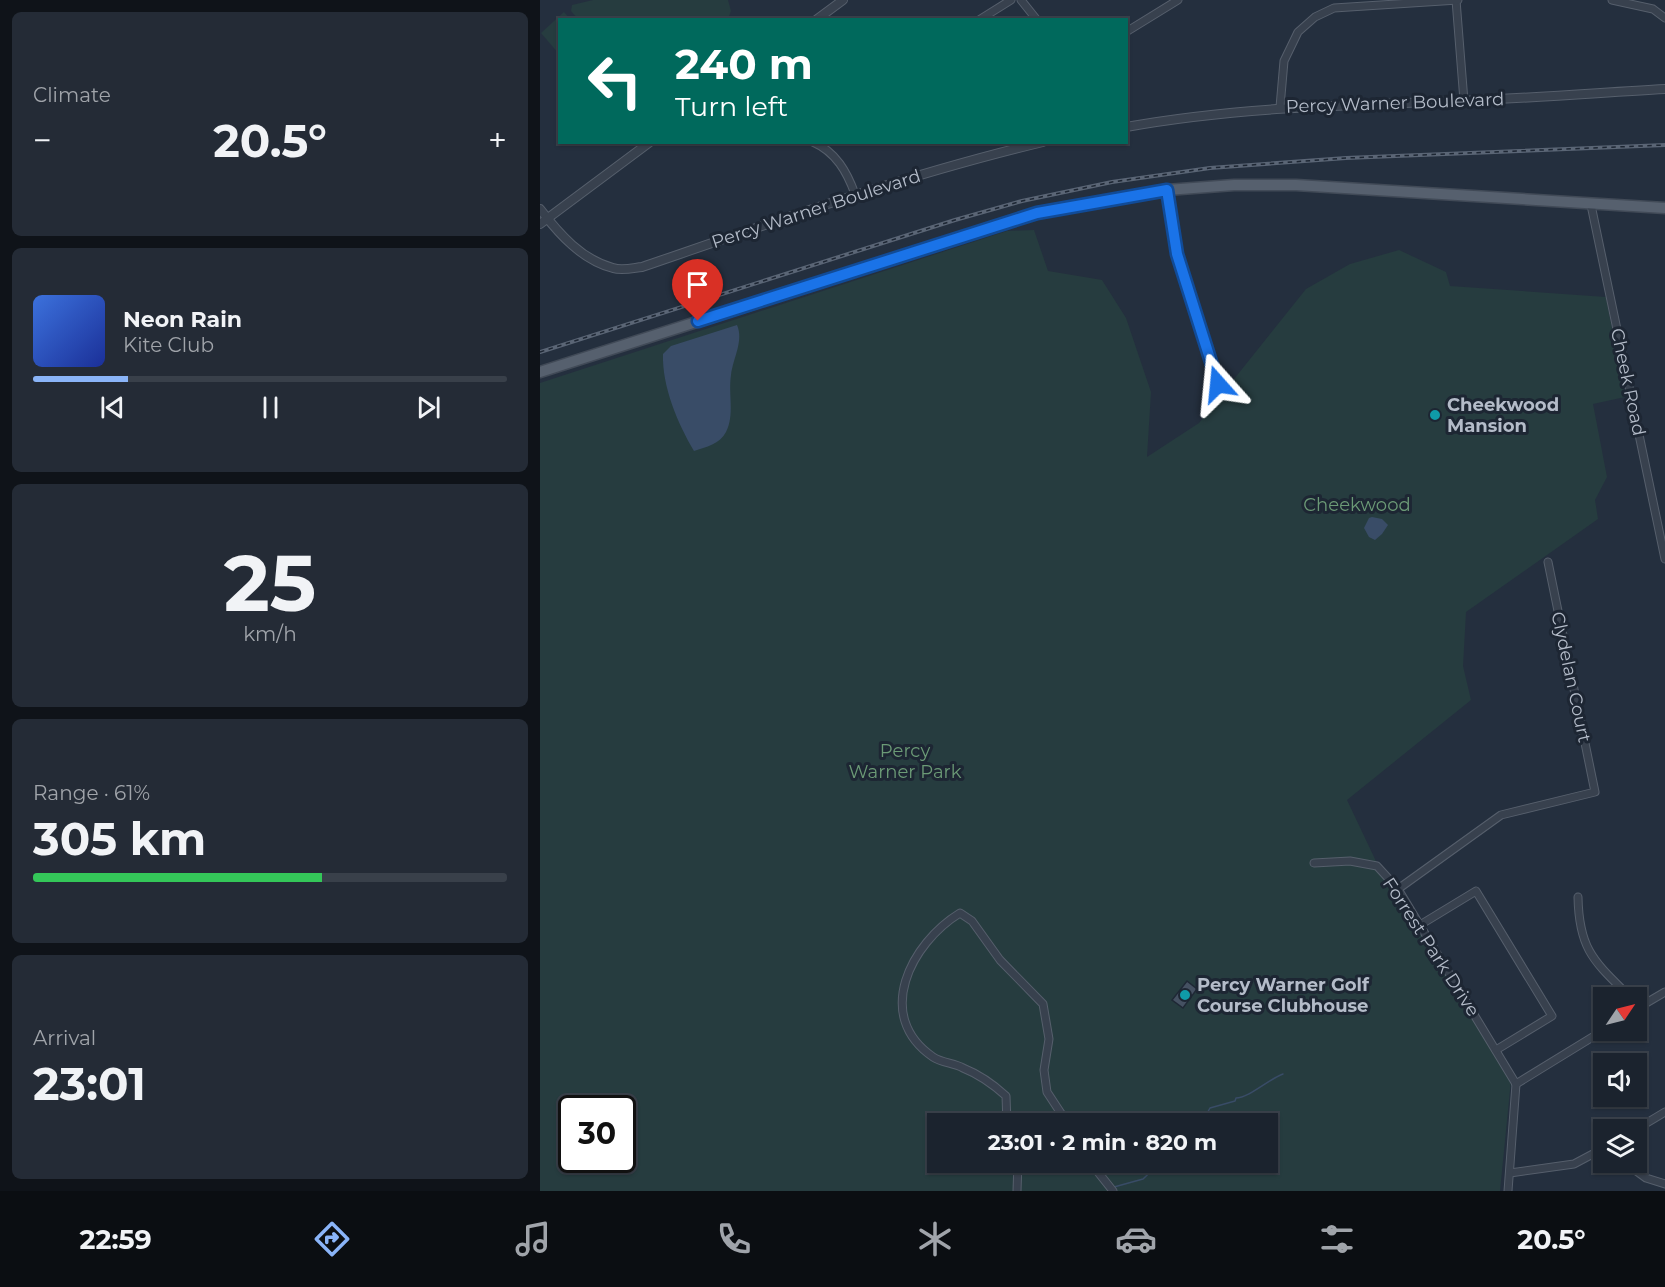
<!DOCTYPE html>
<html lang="en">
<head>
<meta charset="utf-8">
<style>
  :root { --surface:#1b232e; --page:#242b36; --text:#f1f3f6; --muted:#a0a4aa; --line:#39404a; --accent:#8ab4f8 }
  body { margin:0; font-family:Montserrat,sans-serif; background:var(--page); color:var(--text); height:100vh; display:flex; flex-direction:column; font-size:22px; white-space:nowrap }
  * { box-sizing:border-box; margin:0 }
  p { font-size:20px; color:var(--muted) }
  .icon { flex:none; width:33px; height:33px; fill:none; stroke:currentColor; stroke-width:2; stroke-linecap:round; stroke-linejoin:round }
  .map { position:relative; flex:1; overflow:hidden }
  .drawer { display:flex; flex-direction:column; gap:12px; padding:12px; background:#0f1319; width:540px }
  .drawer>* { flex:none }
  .hud { position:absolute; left:18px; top:18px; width:570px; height:126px; border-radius:0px; box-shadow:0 2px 4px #0004,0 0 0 2px var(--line); background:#00695c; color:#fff; overflow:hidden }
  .needle { width:39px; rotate:55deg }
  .buttons { position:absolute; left:1053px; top:987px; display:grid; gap:12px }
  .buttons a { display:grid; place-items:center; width:54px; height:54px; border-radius:0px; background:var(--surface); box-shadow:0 2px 4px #0004,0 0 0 2px var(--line); font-size:30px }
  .speed { position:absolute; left:18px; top:1095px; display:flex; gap:12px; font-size:30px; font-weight:700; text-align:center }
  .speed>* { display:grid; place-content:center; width:78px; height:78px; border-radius:50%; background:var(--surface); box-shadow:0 2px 4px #0004,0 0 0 2px var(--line); line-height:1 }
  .speed .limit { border:3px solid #111; border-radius:9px; background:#fff; color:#111 }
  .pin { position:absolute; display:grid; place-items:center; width:51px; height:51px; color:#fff; margin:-62px -26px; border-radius:50% 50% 50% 0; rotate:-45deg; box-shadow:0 0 6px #0007 }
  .pin .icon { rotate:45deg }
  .me { position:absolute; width:66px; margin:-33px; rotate:342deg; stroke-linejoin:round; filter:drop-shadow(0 0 4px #0008) }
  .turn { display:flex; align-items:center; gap:21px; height:126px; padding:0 18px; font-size:27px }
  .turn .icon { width:78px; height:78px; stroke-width:2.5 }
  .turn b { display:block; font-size:42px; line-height:51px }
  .big { font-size:45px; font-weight:700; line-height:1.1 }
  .drawer .widget { flex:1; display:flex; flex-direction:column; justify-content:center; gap:9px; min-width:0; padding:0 21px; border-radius:9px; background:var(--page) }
  .drawer .dial { align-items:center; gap:0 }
  .dial b { font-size:78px; line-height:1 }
  .song { display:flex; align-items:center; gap:18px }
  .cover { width:72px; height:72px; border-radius:9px; background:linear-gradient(135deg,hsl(220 70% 55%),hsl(230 70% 35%)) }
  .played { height:6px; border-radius:3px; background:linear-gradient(90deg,var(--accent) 20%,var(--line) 20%) }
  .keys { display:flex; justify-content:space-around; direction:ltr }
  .heat { display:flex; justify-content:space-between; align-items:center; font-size:33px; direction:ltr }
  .charge { height:9px; border-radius:4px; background:linear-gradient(90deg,#34c759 61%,var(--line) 0) }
  .trip { position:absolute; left:387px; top:1113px; width:351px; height:60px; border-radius:0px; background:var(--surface); box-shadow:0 2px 4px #0004,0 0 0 2px var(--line); font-weight:700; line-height:60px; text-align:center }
  .tab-bar { display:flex; height:96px; justify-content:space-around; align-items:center; background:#0b0e12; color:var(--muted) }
  .tab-bar .icon { width:42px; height:42px }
  .tab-bar .active { color:var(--accent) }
  .tab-bar b { font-size:27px; color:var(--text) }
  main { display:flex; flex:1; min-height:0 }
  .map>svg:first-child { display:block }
</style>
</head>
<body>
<main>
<section class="drawer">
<div class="widget"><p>Climate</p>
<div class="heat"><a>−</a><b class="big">20.5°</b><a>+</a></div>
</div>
<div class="widget">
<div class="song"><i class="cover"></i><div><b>Neon Rain</b><p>Kite Club</p></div></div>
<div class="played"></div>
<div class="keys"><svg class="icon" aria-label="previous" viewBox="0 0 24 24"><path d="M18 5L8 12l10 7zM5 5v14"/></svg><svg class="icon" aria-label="pause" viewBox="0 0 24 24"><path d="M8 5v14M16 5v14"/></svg><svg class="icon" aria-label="next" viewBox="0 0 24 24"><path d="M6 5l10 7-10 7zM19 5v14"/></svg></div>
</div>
<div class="widget dial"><b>25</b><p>km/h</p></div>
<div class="widget"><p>Range · 61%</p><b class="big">305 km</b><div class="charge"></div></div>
<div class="widget"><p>Arrival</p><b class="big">23:01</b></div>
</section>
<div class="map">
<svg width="1125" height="1191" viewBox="0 0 1125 1191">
  <rect width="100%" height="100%" fill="#242f3e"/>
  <g fill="#263c3f" fill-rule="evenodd">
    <path d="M53 0H188L191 11 188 19H38L31 11 32 5Z"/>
    <path d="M24 12 30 19 20 20 19 54 1 33Z"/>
    <path d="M494 230 508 271 562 280 586 318 611 392 607 457 659 423 766 289 810 264 859 250 906 272 910 286 1066 297 1085 397 1053 404 1067 477 1055 500 1058 519 926 612 923 666 931 700 807 800 843 876 850 884 971 1080 960 1191H0V383L467 231ZM32 1108H82V1160H32ZM398 1124H728V1162H398Z"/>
  </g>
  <g fill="#394c67">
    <path d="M197 325C204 341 193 358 191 375 188 394 195 415 186 432 180 444 166 447 154 451 138 424 122 387 123 354L131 346Z"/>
    <path d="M832 517 842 519 848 525 842 534 835 540 829 537 824 528 829 518Z"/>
  </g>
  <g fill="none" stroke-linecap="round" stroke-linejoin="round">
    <g stroke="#394c67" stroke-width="1.5">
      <path d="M661 1124 670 1108 695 1101 696 1098C709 1098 729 1079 743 1074"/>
      <path d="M574 1187 603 1179 621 1162"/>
    </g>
  </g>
  <path fill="#455162" stroke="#1f2835" stroke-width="1.5" d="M647 981 657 989 643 1008 632 1000Z"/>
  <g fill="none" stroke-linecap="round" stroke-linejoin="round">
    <g stroke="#565f6c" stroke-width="9">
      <g id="minor">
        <path d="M481 0 497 20"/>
        <path d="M916 0 924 101"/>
        <path d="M1072 0 1113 9 1125 18"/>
        <path d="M439 20 471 0"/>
        <path d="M586 32 638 0"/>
        <path d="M740 107 744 61 758 32 775 17 794 8 918 0"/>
        <path d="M273 142C296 152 307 172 315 194"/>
        <path d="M627 190 637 254 678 383"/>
        <path d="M1051 205 1125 559"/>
        <path d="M774 863 810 861 837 866 858 889 976 1084"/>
        <path d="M858 889 961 815 1055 792 1008 562"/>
        <path d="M1038 897C1039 951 1055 962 1091 998"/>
        <path d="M880 925 936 891 1012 1016 956 1050"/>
        <path d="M1096 1009 1125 992"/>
        <path d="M976 1084 1064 1030"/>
        <path d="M467 1124 466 1096C454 1085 438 1074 423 1068 414 1063 402 1063 393 1057 333 1016 371 943 420 913L432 921 460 960 503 1004 509 1039 504 1070 507 1092 528 1124"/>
        <path d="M1095 1130 1125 1112"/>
        <path d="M550 1162 573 1191"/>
        <path d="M1084 1162 1106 1178 1125 1184"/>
        <path d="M970 1173 1034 1164 1064 1148"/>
        <path d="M477 1191 478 1162"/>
        <path d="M968 1191 976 1084"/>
      </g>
    </g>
    <g stroke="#565f6c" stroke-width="10">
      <g id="tertiary">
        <path d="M276 20 303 0"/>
        <path d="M586 127C697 107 809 105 921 101 989 98 1057 93 1125 89"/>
        <path d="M0 209C19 234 42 260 73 268 82 271 93 268 102 267 236 221 365 175 503 142"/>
        <path d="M0 224 110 142"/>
      </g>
    </g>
    <g stroke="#414a57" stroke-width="13">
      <path id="primary" d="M0 372 497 213 627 190 694 185H756L1125 208"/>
    </g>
    <use href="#minor" stroke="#38414e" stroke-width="7"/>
    <use href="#tertiary" stroke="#38414e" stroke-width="8"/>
    <use href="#primary" stroke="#56606e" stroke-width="10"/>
    <g stroke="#5a6575" stroke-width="4">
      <path id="rail" d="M0 352 415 220 482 201 572 182 670 168 806 158 1125 145"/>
    </g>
    <use href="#rail" stroke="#1d2633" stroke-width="1.5" stroke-dasharray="4.5" stroke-linecap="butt"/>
  </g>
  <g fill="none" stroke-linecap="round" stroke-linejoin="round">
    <g stroke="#114b97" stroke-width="15">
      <path id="route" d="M158 321 497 213 627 190 637 254 678 384"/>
    </g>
    <use href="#route" stroke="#1a73e8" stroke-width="10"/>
  </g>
  <g fill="#0f9aa8" stroke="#1d2633" stroke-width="2">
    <circle cx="895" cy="415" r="6"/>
    <circle cx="645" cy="995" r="6"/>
  </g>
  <g text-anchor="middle" stroke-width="6" stroke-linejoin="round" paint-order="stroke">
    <g font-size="18" fill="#b4bcc9" stroke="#1d2633">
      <text transform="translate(855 103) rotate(-2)" y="6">Percy Warner Boulevard</text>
      <text transform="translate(276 209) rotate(-18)" y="6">Percy Warner Boulevard</text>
      <text transform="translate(1088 382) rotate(78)" y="6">Cheek Road</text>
      <text transform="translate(1031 677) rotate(78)" y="6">Clydelan Court</text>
      <text transform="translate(891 947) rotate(57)" y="6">Forrest Park Drive</text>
    </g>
    <g font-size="18" font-weight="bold" fill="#b4bcc9" stroke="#1d2633" text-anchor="start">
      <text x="907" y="411">Cheekwood<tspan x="907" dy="21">Mansion</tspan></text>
      <text x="657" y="991">Percy Warner Golf<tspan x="657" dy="21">Course Clubhouse</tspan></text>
    </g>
    <g font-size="18" fill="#6b9a76" stroke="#1d2633">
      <text x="817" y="511">Cheekwood</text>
      <text x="365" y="757">Percy<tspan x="365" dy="21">Warner Park</tspan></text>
    </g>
  </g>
</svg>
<div class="buttons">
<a><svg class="needle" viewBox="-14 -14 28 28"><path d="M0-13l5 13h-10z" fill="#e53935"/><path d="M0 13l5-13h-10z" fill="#a0a4aa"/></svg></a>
<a><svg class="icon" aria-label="sound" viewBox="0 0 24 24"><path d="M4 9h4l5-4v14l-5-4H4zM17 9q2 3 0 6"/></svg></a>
<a><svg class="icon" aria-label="layers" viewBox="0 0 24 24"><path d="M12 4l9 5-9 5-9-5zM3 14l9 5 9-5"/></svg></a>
</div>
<div class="speed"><div class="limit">30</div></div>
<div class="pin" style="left:158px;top:321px;background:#d93025"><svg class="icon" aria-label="arrive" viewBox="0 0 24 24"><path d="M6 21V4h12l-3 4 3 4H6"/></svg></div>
<svg class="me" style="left:678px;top:384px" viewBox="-20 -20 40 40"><path d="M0-17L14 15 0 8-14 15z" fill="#1a73e8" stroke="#fff" stroke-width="4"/></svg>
<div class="trip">23:01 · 2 min · 820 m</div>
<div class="hud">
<div class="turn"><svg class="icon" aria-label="left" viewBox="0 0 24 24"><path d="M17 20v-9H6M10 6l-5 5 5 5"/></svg><div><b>240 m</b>Turn left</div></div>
</div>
</div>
</main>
<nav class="tab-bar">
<b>22:59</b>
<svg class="icon active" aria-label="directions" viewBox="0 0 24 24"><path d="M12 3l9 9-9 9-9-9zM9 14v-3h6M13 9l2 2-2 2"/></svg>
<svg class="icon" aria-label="music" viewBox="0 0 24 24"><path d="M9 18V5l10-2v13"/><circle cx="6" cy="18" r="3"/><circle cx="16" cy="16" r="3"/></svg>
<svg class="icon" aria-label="phone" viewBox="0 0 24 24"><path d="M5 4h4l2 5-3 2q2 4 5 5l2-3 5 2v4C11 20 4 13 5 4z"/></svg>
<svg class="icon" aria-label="climate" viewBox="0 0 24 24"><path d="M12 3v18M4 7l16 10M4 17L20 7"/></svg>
<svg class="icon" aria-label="car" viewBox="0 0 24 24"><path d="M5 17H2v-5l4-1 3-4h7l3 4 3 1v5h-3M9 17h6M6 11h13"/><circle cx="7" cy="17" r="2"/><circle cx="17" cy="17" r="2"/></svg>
<svg class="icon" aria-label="filters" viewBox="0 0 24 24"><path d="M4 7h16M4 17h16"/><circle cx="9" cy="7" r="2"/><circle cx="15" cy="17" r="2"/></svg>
<b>20.5°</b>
</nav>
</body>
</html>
